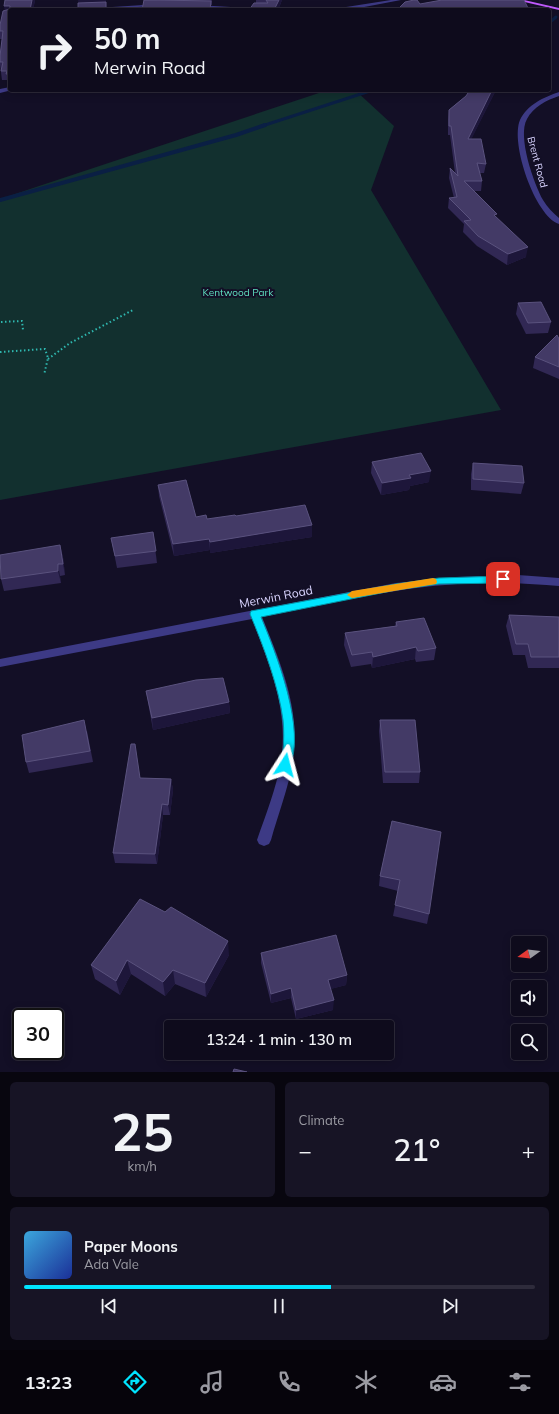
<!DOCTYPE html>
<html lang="en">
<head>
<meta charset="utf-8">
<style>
  :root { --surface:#0e0b1c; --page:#171425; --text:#f1f3f6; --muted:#9b9ba3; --line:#2e2b3b; --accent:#00e5ff }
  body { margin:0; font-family:Mulish,sans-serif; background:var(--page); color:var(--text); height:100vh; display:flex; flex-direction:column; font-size:15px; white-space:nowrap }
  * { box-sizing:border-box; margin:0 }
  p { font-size:13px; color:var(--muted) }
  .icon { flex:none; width:22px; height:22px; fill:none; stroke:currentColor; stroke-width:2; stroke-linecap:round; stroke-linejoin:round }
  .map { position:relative; height:1072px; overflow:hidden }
  .drawer { display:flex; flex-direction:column; gap:10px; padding:10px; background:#08060f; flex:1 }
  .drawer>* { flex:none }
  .guide { position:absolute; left:8px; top:8px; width:543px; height:84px; border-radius:4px; box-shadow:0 2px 10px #0003,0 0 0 1px var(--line); background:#0e0b1c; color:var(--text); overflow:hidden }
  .needle { width:26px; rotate:255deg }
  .controls { position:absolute; left:511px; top:936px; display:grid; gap:8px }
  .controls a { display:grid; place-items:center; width:36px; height:36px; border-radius:4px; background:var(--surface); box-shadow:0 2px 10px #0003,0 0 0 1px var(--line); font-size:20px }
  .speed { position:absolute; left:12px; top:1008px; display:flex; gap:8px; font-size:20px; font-weight:700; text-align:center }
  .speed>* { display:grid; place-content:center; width:52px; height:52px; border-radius:50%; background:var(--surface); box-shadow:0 2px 10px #0003,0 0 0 1px var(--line); line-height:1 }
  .speed .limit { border:2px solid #111; border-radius:6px; background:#fff; color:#111 }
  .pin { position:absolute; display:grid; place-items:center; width:34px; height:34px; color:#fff; margin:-17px; border-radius:8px; box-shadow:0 2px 6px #0006 }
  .me { position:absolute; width:44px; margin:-22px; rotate:9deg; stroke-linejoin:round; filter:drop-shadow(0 0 3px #0008) }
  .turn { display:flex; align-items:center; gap:14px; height:84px; padding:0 20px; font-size:18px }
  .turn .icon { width:52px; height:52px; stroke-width:2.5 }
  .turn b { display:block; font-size:28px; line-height:34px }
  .big { font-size:30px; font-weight:600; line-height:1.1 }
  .drawer .tile { flex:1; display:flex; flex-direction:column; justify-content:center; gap:6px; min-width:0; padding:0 14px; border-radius:6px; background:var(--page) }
  .drawer .dial { align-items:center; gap:0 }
  .dial b { font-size:52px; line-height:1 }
  .song { display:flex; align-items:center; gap:12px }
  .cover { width:48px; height:48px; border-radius:6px; background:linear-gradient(135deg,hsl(200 70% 55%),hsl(230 70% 35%)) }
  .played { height:4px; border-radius:2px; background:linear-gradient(90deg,var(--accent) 60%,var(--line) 60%) }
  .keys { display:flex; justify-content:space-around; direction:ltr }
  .heat { display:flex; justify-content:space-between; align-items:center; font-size:22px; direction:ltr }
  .drawer .tiles { flex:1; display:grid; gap:10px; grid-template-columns:1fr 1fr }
  .tile:last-child { grid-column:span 2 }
  .trip { position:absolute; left:164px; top:1020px; width:230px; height:40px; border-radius:4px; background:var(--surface); box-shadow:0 2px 10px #0003,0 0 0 1px var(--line); font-weight:600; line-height:40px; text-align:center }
  .tabs { display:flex; height:64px; justify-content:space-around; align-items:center; background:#06040b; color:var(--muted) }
  .tabs .icon { width:28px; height:28px }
  .tabs .current { color:var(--accent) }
  .tabs b { font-size:18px; color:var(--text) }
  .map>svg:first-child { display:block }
</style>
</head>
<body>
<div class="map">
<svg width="559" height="1072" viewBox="0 0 559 1072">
  <rect width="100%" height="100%" fill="#130f26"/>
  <path fill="#12302f" d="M328 90H355L394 126 371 190 501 410 0 500V199Z"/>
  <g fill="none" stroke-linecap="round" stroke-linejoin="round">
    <g stroke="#0a1f44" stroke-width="3">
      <path d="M549 23 556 17"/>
      <path d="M262 126 373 90"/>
    </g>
    <path stroke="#0a1f44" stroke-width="4" d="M0 200 236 135 265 125"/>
    <g stroke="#2fb8b0" stroke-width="2" stroke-dasharray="1.5 2.5" stroke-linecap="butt">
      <path d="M1 322 22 321 23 330"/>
      <path d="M0 352 45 349 48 358 44 375"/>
      <path d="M48 359 70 343 133 310"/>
    </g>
    <g fill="#3d3a85" fill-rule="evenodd">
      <path d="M391 0H401L359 8 327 10Z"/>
      <path d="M159 4 157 6 79 10 81 9Z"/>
      <path d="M197 5 265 9 267 10 199 7Z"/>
      <path d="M10 87V90H12L0 93V89Z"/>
      <path d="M559 92V96C547 100 533 107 527 119 517 136 534 184 543 200 547 207 553 213 559 218V224C535 216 510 143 520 120 527 105 544 97 559 92Z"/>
      <path d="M518 575 559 578V586C505 581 449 582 396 591 351 598 306 608 262 617 279 659 299 705 294 752 291 782 279 811 271 840L269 844 264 846 259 844 257 840C267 811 279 782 282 752 287 706 268 660 252 619L0 667V659L396 583 457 577Z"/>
    </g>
    <path fill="#c25bff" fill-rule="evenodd" d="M516 0H524L559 8V10Z"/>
  </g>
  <g fill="#312854">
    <path d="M5 0H35L33 10H10V83H8L7 80H2L0 65V56L2 39H0V25L5 11Z"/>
    <path d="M144 0H212V5H211V10H142Z"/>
    <path d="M256 0H282L278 10H249L256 3Z"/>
    <path d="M470 90H496L471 139 486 164 484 173H480L482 181 481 191H474L497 218 526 257 507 265 477 246 463 232 464 224 448 208 449 198H454L449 178 450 168 455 173 450 135H448V119L449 110 466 96Z"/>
    <path d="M518 303 551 322 548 333 526 334 516 314Z"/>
    <path d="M559 339V379L533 368 535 357Z"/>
    <path d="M372 462 429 482 410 486 409 490 381 495 371 473Z"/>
    <path d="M473 463 524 483 521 494 471 490V474Z"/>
    <path d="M158 485 196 517 207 519 236 516 312 525V537L210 553V550L174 556 159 496Z"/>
    <path d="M153 532 157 563 117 568 111 538Z"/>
    <path d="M60 545 63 557 65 575 60 576 61 583 4 591 1 579Z"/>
    <path d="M509 615 559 617V668H528L525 655H513L506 626Z"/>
    <path d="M396 622 436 648 434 660 416 662 415 659 372 668 371 664 351 667 344 645 345 633 395 626Z"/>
    <path d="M146 691 229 702 230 713 153 730Z"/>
    <path d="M380 720 420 772 419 783H383L379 731Z"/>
    <path d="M87 731 93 762 29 773 26 762Z"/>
    <path d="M140 778 171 779 173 790 170 815H163L157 864 115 863 113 853Z"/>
    <path d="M392 821 429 914 427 924 393 916 398 891 379 886 380 876Z"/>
    <path d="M140 899 229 955 206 997 175 984 165 996 131 974 120 995 95 979 91 965Z"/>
    <path d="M261 953 347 975 346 985 330 989 333 1010 296 1019 291 998 271 1003 261 963Z"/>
  </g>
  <g fill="#1d163a">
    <path d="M32 0H35L33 10H30Z"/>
    <path d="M78 0H106L107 10 79 8Z"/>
    <path d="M279 0H282L278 10H274Z"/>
    <path d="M4 6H10V10L5 14Z"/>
    <path d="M492 90H496L467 148 468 139Z"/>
    <path d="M528 247 526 257 507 265 508 254Z"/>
    <path d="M431 471 429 482 410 486 409 490 381 495 382 483 409 475Z"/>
    <path d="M312 525V537L210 553V542Z"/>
    <path d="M209 539 210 550 174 556 173 544Z"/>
    <path d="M60 545 63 557 65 575 63 564Z"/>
    <path d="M58 564 60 576 61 583 58 571Z"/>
    <path d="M416 647 415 659 372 668 373 657Z"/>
    <path d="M229 702 230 713 153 730 152 718Z"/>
    <path d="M171 779 173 790 170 815 168 805Z"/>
    <path d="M162 804 163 815 157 864 155 854Z"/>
    <path d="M228 941 229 955 206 997 205 983Z"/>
    <path d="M127 960 131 974 120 995 116 981Z"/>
    <path d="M173 970 175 984 165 996 163 982Z"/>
    <path d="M347 975 346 985 327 990 328 980Z"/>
    <path d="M291 988V998L271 1003V994Z"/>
    <path d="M334 1000 333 1010 296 1019V1010Z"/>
  </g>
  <g fill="#433a66" stroke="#5a527e">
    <path d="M5 0H32L30 10H10V74H6L7 71H1L3 62H0V56L3 31H0V25L3 11 10 9V6H4Z"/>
    <path d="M144 0H157L211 1 210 10H142Z"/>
    <path d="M266 0H279L274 10H249L254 3H268Z"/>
    <path d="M414 0H417L420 4 442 0H524L529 10H397L405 2Z"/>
    <path d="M106 2V10H78V3Z"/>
    <path d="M470 90H492L468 139H481L486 164 477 163 482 181H464L497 214 494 215 528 247 508 254 478 236 464 221 471 220 449 198 457 197 450 168 458 176 451 126H449V110L466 96Z"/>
    <path d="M541 302 551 322 528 323 518 303Z"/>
    <path d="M557 335 559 339V367L535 357Z"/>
    <path d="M421 453 431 471 409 475 411 478 382 483 372 462Z"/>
    <path d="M473 463 522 466 524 483 473 479Z"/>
    <path d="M186 480 196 517 206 515 207 519 235 515 236 516 305 505 312 525 210 542 209 539 173 544 158 485Z"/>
    <path d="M153 532 156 551 115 556 111 538Z"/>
    <path d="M60 545 63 564H58V571L1 579 0 555Z"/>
    <path d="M509 615 559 617V657H531L528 644H516Z"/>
    <path d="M424 618 436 648 418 651 416 647 373 657 372 652 352 655 345 633 397 626 396 622Z"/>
    <path d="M223 678 229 702 152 718 146 691 196 680Z"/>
    <path d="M84 720 90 751 26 762 22 735Z"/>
    <path d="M380 720H415L420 772H385Z"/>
    <path d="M131 744H135L140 778 171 779 168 805 162 804 155 854 113 853Z"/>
    <path d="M392 821 441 832 429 914 395 905 400 880 380 876Z"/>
    <path d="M140 899 165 912 171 907 228 941 205 983 173 970 163 982 127 960 116 981 91 965Z"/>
    <path d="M336 935 347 975 328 980 334 1000 296 1010 291 988 271 994 261 953Z"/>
    <path d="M234 1069 247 1072H233Z"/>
  </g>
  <path fill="#00e5ff" stroke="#0095a6" d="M503 576 508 579 503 583 439 584 396 590 261 617C276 653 307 731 289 768L285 770 281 768C279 763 282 757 283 751 284 741 284 729 283 720 279 687 263 645 250 614L251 611 396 584 439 578Z"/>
  <path fill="#f59e0b" d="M433 578 436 579 437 582 436 584 352 598 347 595 352 591Z"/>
  <g text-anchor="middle" stroke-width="4" stroke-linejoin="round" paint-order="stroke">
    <g font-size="10" fill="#d9d4ff" stroke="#130f26">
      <text transform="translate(538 162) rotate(75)" y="4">Brent Road</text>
    </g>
    <g font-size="10" fill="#5fe0c0" stroke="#130f26">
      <text x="238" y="296">Kentwood Park</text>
    </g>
    <g font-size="12" fill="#d9d4ff" stroke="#130f26">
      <text transform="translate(276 597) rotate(-11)" y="4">Merwin Road</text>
    </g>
  </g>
</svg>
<div class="controls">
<a><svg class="needle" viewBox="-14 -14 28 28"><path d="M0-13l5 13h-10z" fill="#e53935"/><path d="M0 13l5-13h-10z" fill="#9b9ba3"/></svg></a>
<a><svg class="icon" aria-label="sound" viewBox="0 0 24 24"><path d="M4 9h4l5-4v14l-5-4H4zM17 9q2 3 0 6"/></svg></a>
<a><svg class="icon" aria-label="search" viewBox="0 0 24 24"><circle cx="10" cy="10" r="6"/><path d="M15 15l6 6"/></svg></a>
</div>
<div class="speed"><div class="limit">30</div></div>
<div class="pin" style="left:503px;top:579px;background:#d93025"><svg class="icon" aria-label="arrive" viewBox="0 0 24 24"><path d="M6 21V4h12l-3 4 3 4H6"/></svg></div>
<svg class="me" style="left:285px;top:765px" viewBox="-20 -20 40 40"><path d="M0-17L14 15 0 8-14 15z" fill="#00e5ff" stroke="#fff" stroke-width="4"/></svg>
<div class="trip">13:24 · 1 min · 130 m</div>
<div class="guide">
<div class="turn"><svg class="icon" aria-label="right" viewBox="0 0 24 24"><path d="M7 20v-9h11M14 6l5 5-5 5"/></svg><div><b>50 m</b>Merwin Road</div></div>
</div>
</div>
<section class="drawer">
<div class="tiles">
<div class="tile dial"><b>25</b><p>km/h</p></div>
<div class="tile"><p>Climate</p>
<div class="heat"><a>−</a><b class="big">21°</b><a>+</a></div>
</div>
<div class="tile">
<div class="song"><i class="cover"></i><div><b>Paper Moons</b><p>Ada Vale</p></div></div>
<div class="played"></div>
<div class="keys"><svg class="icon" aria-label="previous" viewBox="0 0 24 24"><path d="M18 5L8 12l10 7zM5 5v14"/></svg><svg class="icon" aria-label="pause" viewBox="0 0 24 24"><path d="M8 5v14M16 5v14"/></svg><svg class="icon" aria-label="next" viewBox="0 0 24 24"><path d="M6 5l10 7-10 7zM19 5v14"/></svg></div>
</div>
</div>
</section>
<nav class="tabs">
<b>13:23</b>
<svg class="icon current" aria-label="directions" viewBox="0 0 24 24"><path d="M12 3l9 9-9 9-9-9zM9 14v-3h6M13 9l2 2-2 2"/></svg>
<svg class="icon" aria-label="music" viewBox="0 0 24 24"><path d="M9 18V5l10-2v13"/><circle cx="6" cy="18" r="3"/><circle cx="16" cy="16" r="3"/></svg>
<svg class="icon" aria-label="phone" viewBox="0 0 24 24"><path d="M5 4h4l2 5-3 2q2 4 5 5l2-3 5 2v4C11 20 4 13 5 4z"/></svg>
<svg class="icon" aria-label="climate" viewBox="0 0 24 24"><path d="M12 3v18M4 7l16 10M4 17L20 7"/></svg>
<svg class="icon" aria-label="car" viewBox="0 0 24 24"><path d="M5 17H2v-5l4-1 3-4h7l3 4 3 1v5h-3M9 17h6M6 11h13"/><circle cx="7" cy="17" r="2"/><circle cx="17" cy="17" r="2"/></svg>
<svg class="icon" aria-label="filters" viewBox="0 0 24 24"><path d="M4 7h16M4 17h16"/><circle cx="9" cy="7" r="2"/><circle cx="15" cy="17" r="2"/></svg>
</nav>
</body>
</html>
